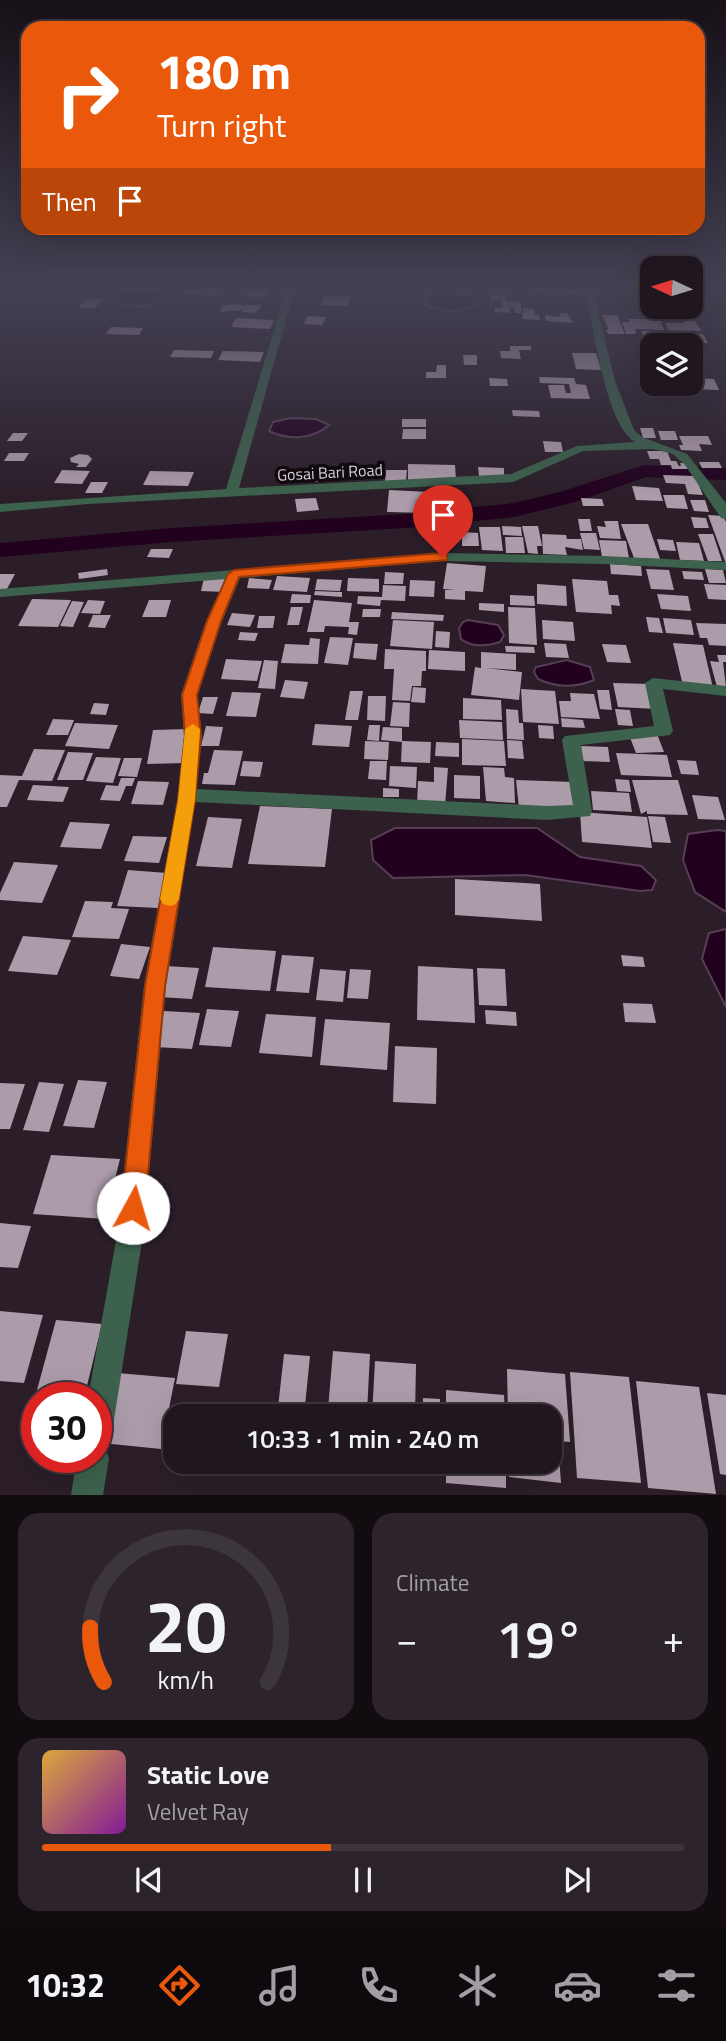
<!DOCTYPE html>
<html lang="en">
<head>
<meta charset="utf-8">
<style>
  :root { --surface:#20161f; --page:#2d232c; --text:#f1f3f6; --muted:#a29fa4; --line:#3d353d; --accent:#ea580c }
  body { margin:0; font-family:"Titillium Web",sans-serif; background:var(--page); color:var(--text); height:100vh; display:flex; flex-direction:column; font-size:26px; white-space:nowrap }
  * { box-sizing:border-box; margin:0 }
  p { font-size:23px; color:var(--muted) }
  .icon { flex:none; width:38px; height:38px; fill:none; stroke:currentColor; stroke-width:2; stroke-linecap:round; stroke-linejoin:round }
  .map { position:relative; height:1495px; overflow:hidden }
  .sheet { display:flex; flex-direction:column; gap:18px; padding:18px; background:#120c11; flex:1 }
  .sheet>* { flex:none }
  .banner { position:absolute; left:21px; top:21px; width:684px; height:214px; border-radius:21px; box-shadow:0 7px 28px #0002,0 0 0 2px var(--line); background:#ea580c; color:#fff; overflow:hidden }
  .needle { width:46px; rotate:274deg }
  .controls { position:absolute; left:640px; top:256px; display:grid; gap:14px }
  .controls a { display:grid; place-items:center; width:63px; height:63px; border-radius:14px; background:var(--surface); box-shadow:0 7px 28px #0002,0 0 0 2px var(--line); font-size:35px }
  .speed { position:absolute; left:21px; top:1382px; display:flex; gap:14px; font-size:35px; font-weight:700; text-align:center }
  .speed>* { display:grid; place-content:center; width:91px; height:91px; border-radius:50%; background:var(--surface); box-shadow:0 7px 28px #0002,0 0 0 2px var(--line); line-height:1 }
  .speed .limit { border:10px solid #d22; background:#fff; color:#111 }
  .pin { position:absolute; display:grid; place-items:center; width:60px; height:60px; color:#fff; margin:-72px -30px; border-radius:50% 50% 50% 0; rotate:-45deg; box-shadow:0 0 7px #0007 }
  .pin .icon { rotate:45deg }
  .me { position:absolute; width:77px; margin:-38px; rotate:6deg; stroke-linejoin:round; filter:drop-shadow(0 0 5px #0008) }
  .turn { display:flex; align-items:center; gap:24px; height:147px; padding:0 21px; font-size:32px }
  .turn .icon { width:91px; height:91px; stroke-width:2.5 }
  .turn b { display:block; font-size:49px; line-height:60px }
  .then { display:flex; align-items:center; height:66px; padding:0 21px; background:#0003; gap:14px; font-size:26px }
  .big { font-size:52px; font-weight:600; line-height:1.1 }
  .sheet .tile { flex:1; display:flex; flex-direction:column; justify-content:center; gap:10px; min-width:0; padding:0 24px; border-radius:21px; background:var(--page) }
  .sheet .dial { align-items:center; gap:0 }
  .dial svg { height:182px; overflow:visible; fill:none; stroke:var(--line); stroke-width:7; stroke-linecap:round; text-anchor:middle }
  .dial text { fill:var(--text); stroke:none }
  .song { display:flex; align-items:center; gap:21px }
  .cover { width:84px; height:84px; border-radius:10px; background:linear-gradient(135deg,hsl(40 70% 55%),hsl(290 70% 35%)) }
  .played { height:7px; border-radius:4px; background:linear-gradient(90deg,var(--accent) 45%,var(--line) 45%) }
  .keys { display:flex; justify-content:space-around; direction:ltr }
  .heat { display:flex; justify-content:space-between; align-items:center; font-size:38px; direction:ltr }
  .sheet .tiles { flex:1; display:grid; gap:18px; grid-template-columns:1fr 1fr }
  .tile:last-child { grid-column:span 2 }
  .trip { position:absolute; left:163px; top:1404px; width:399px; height:70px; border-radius:21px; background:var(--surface); box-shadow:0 7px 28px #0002,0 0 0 2px var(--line); font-weight:600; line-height:70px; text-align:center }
  .dock { display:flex; height:112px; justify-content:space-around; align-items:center; background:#0d090c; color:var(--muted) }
  .dock .icon { width:49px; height:49px }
  .dock .selected { color:var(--accent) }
  .dock b { font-size:32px; color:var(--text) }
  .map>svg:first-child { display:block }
</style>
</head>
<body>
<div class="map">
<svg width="726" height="1495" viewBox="0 0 726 1495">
  <rect width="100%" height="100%" fill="#2b1e29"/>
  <g fill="#21011e" stroke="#583e55" stroke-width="2">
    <path d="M127 291 163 292 169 297C155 309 122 309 107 299L112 293Z"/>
    <path d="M453 293 475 297 479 302C465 314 441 312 425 305L424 297 430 294Z"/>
    <path d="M291 418 316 419 329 425C312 440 288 440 269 431L273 422Z"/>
    <path d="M468 620 498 625 504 635 500 642C487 646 472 648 461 639L459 628 463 622Z"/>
    <path d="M567 660 590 667 594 680C575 688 557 688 538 679L534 672 536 667Z"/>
    <path d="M395 828H537L580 857 641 866 656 880 652 890 640 891 525 875 393 878 373 860 371 840Z"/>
    <path d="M717 830 726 831V912L695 892 683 860 688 834Z"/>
    <path d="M726 929V1007L702 959 709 933Z"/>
  </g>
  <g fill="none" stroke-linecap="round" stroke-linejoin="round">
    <path fill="#21011e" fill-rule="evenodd" d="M644 465 726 468V480L646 477 575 502 514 517 406 528 172 542 0 557V543L172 528 406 514 514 503 560 492Z"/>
  </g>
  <g fill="#ac9ba9">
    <path d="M209 287H227L221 296 182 294 185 290 207 291Z"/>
    <path d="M533 287H581L583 294 534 293Z"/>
    <path d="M249 289H269L266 297H245Z"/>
    <path d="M490 295H506L507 301 521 302V313H515L514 307H510V313L495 312V307L503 308 502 300H490Z"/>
    <path d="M324 296 351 297 348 306 321 305Z"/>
    <path d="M86 299H103L95 308H78Z"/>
    <path d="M233 304 242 305H262L256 313 242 312 243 310H240L220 312 223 305Z"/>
    <path d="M523 308 534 309 535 315H539L540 320 522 319Z"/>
    <path d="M673 309H686L702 331 669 330 665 323H685Z"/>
    <path d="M559 313H567L573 323 546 321 545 315 560 317Z"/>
    <path d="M602 315H617L625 334H608L606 330H609Z"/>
    <path d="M308 316 326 317 322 325 303 324Z"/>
    <path d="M236 318 274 320 270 329 231 327Z"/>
    <path d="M628 319H660L664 330 635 329 636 334H626L622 322H630Z"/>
    <path d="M111 327 143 328 139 335 106 334Z"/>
    <path d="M641 331 684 332 691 345 647 344Z"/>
    <path d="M687 334H703L708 343H691Z"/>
    <path d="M510 346H531V350H519L521 359 501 358 500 351H510Z"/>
    <path d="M174 350 214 351 211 358 170 357Z"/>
    <path d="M223 351 264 352 260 362 218 360Z"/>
    <path d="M572 353H596L601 370 576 369Z"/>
    <path d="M463 355H477V365H464Z"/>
    <path d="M437 365H446V378H426V372H436Z"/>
    <path d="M539 377 574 378 576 384 586 385 590 399 551 398 548 385H564L566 393H571L569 384 540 383Z"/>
    <path d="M489 378 507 379 508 386H490Z"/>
    <path d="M691 378 714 379 719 390 666 388 664 383H691Z"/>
    <path d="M512 410 539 411 540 417 513 416Z"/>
    <rect x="402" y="419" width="24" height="8"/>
    <path d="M640 428H653L656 438H643Z"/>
    <path d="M403 429H426V439H402Z"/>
    <path d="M658 431H675L678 440H661Z"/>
    <path d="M13 433H28L22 441H7Z"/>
    <path d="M679 436H708L712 445 699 444 702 451 681 450 679 445H683Z"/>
    <path d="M543 441 561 442 563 452H545Z"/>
    <path d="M647 451H667L671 461H676L679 466H681L680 463H689L692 469H672L671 465H661L659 459H650Z"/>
    <path d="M9 453H29L24 461H4Z"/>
    <path d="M79 454 88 455 92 459 86 467H76L79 464 71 462 70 458Z"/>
    <path d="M699 462H719L722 468H702Z"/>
    <path d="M408 464 455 465 456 479 408 482Z"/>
    <path d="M478 467 504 468V477L479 476Z"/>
    <path d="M62 470 90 471 82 484 54 483Z"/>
    <path d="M386 470H407L406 482 385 481Z"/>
    <path d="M150 471 194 472 188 486 143 485Z"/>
    <path d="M304 472H320L318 482H302Z"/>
    <path d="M663 475 695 476 703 495 688 494 685 484 666 483Z"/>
    <path d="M91 482H108L102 493H85Z"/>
    <path d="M632 486 659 488 663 501 636 500Z"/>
    <path d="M389 490 430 492 429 513 387 512Z"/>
    <path d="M663 495H684L688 509 667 508Z"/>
    <path d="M316 498 319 510 297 512 295 499Z"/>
    <path d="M581 498 602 499 604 506H583Z"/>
    <path d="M690 500H705L709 512 694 511Z"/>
    <path d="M708 515 723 516 726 522V564Z"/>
    <path d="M691 517 706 518 709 528H694Z"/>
    <path d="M578 519H590L592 531H580Z"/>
    <path d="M604 521H618L621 539 600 538 597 526 606 527Z"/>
    <path d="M621 524H648L660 559 634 558Z"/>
    <path d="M502 526 521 527 522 536 503 535Z"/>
    <path d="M522 526H538L542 546H537L538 554 528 553Z"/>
    <path d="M479 527H500L503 551 482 550Z"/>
    <path d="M462 532 478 533 479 546H462Z"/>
    <path d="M580 533H596L600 550 584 549Z"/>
    <path d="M542 534 566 535 567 539H581L583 550 565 547 567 555 543 554Z"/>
    <path d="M698 534H713L722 561H708Z"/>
    <path d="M505 537H523L525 553H506Z"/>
    <path d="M657 539 673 540 676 551 660 550Z"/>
    <path d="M599 540 626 541 629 558 602 557Z"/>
    <path d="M676 542 699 543 704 561 680 560Z"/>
    <path d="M151 549H173L169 558 147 557Z"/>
    <path d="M447 563 486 566 483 592 465 591V600L445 599V590H455L443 589Z"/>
    <path d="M610 564 641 566 642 576 611 574Z"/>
    <path d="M107 569 108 575 79 579 78 573Z"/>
    <path d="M646 569 669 570 674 590 651 589Z"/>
    <path d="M705 569 723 570 726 583H709Z"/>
    <path d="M682 571 702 572 704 580 684 579Z"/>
    <path d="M385 572 404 573 403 584H384Z"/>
    <path d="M0 574H15L7 589H0Z"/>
    <path d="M277 576 310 578 307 592 273 590Z"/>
    <path d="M204 578H228L225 592 201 591Z"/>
    <path d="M249 578 272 580 269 589 247 588Z"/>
    <path d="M348 578 379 579V592L347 591Z"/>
    <path d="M317 579 342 580 340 591 315 590Z"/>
    <path d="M572 579 607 581 609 595H618L620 606 611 605 612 614 576 612Z"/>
    <path d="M410 580 435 581 434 597 409 596Z"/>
    <path d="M537 584 566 586 567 606 537 604Z"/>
    <path d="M704 584 726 585V600L708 599Z"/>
    <path d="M383 585 406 586 405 601 381 600 380 606 357 604 358 596 382 597Z"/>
    <path d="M315 591 339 592H342V597L314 595Z"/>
    <path d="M292 594 311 595 310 603H290Z"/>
    <path d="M657 594 688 596 691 611 661 609Z"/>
    <path d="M510 595 534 596 535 606 510 605Z"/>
    <path d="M32 599 71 600 58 627 18 626Z"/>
    <path d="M88 600 105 601 100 614 81 613Z"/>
    <path d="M149 600H171L166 617H142Z"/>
    <path d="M314 600 352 603 349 622H359L357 635 348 634 349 627 325 626 324 632H307Z"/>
    <path d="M72 601 84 602 73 627 60 626Z"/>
    <path d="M479 603 504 604V612L479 610Z"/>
    <path d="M291 607H303L299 625H287Z"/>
    <path d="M508 607 535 608 537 645 509 643Z"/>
    <path d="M363 609H381L380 617H362Z"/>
    <path d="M392 612 444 615 443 621 391 619Z"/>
    <path d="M232 613 255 615 250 627 227 625Z"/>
    <path d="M93 615H111L105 628 88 627Z"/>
    <path d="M259 616H275L273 628H257Z"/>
    <path d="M646 617 659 618 663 633 649 632Z"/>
    <path d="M663 618 691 620 694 635 666 633Z"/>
    <path d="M393 620 434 622 432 649 390 646Z"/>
    <path d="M542 620 573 622 575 641 543 639Z"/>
    <path d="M696 623 726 624V646L709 645 707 638H700Z"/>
    <path d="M436 631 450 632 449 648 435 647Z"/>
    <path d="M240 632 258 633 255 641 238 640Z"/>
    <path d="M330 637 353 638 348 665 324 663Z"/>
    <path d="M310 638 320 639 318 664 281 663 285 644 309 645Z"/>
    <path d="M355 643 378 644 376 660 353 658Z"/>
    <path d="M544 643 566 644 569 658 546 657Z"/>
    <path d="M673 643 703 645 713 688 683 686Z"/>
    <path d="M602 644 626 645 631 663 607 662Z"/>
    <path d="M505 646 534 647 535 653 506 652Z"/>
    <path d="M385 649 426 651V671H422L421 686H412L410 701 392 700 394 669H384Z"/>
    <path d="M429 650 465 652V671L428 669Z"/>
    <path d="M481 652 516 654V670L486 668 522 672 519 700 471 695 475 667 481 668Z"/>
    <path d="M717 655H726V662H723L726 687H717L710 661 719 662Z"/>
    <path d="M226 659 262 661 257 681 221 679Z"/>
    <path d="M264 660 278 661 275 689 258 688Z"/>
    <path d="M285 680 308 682 304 699 280 697Z"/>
    <path d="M613 683 651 684 657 709 618 707Z"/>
    <path d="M413 687 426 688 425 703 411 702Z"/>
    <path d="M521 689 555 691 559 724 523 722Z"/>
    <path d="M597 690H609L612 710 600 709Z"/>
    <path d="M350 691H363L358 720H345Z"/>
    <path d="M232 692 261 693 256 717 226 716Z"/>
    <path d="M570 693 594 694 600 719 561 717 559 701H571Z"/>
    <path d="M368 696H386L385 721 367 720Z"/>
    <path d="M203 697H218L213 714 198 713Z"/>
    <path d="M463 698 501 700 502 720 463 719Z"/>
    <path d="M393 702 410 703 409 727 390 726Z"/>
    <path d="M94 703 109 704 106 715 90 714Z"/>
    <path d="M506 709 518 710 519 723H523L524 740 507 739Z"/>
    <path d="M615 709 630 710 633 726 618 725Z"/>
    <path d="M561 718 583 720 585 728 562 727Z"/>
    <path d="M53 719 74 720 68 735H46Z"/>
    <path d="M459 720 502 722 503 740 460 738Z"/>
    <path d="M75 723 118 725 109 749 65 746Z"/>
    <path d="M315 724 352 726 349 747 312 745Z"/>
    <path d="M369 725H380L379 741 367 740Z"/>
    <path d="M538 725 553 726 554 739 539 738Z"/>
    <path d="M206 726 223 727 219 746H201Z"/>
    <path d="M383 727 402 728V742L381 740Z"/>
    <path d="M189 729 185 763 147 764 153 730Z"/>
    <path d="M657 734 664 752 636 753 629 735Z"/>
    <path d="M462 739 504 741 506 766 462 765Z"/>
    <path d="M507 740 522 741 524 759 508 758Z"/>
    <path d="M365 741 389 742 388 760 364 759Z"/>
    <path d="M402 741 431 742 430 763 401 762Z"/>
    <path d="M436 742 459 743V757L435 756Z"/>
    <path d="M581 746 608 747 610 762 582 761Z"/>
    <path d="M34 749 65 750 52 781 19 780 7 807H0V775L22 776Z"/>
    <path d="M214 750 243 751 235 785 202 784 204 773H208Z"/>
    <path d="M68 752 93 753 83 780H57Z"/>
    <path d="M616 753 667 755 672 777 621 775Z"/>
    <path d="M96 757 121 758 113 783 86 781Z"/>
    <path d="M124 758H142L137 777 118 776Z"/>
    <path d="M677 760 696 761 699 775 681 774Z"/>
    <path d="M243 761 263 762 260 777 240 776Z"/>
    <path d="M370 761H387L386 780 368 779Z"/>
    <path d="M390 766 417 767 416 788 389 786Z"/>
    <path d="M434 767 448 768 445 806 417 805 418 781 434 782Z"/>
    <path d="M483 767 504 768 505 777 514 778 515 803 486 801Z"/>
    <path d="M454 775 480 776V799L454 798Z"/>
    <path d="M121 778H135L132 786H126L120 801 100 800 106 785 118 786Z"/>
    <path d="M615 779 629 780 631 792 617 791Z"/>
    <path d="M516 780 574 782 579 809 519 808Z"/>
    <path d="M632 780H678L688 815 647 814V811L641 814Z"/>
    <path d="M138 781 169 782 163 805 131 804Z"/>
    <path d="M33 785 69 787 63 802 27 800Z"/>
    <path d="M383 788 399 789V797H383Z"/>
    <path d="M591 791 629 793 632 812 593 810Z"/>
    <path d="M692 795 718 797 725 820 698 819Z"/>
    <path d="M260 806 332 809 325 867 248 864Z"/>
    <path d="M580 812 647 817 652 848 582 842Z"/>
    <path d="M648 816 665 817 671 843 653 842Z"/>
    <path d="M208 817 242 819 232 868 196 866Z"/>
    <path d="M70 822 110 824 101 849 60 847Z"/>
    <path d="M133 836 167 837 159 863 124 861Z"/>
    <path d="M14 862 58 865 42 903 0 900V893Z"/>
    <path d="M128 870 167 873 158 908 117 906Z"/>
    <path d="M455 879 540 884 542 921 455 915Z"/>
    <path d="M85 901 113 902 111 908 129 909 119 939 72 937Z"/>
    <path d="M23 936 71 940 57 975 8 971Z"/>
    <path d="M121 944 150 947 139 979 110 976Z"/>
    <path d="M213 947 276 951 270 991 205 987Z"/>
    <path d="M282 955 314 957 309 993 276 991Z"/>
    <path d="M621 955 643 957 645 967 623 966Z"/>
    <path d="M166 966 199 968 192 999 159 997Z"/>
    <path d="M418 966 473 969 475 1023 417 1020Z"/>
    <path d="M477 968 505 969 507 1006 479 1005Z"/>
    <path d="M320 969 346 971 343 1002 316 1000Z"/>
    <path d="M350 969 371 970 368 999 347 998Z"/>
    <path d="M623 1003 652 1004 656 1023 625 1022Z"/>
    <path d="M207 1009 239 1011 231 1047 199 1045Z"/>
    <path d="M485 1010 516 1012 517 1026 486 1024Z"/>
    <path d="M164 1011 200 1013 192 1049 155 1047Z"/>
    <path d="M266 1014 316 1017 312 1057 259 1053Z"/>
    <path d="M325 1019 390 1023 387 1070 320 1065Z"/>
    <path d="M395 1046 437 1048 436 1104 393 1102Z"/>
    <path d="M78 1080 107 1082 94 1128 63 1126Z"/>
    <path d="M39 1082 64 1084 49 1132 23 1130Z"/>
    <path d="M0 1083 25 1084 10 1129H0Z"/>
    <path d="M51 1155 120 1159 105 1219 33 1214Z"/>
    <path d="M0 1223 31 1226 18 1268 0 1267Z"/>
    <path d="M0 1311 43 1315 24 1383 0 1381Z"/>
    <path d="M56 1320 102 1324 85 1394 37 1390Z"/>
    <path d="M186 1331 228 1334 219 1387 176 1384Z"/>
    <path d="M333 1351 370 1354 367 1412 328 1409Z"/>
    <path d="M284 1354 310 1356 304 1416H277Z"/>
    <path d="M375 1361 416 1364 415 1416H372Z"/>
    <path d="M507 1369 565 1374 570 1442 558 1441 561 1483 509 1477V1461H550V1416H508Z"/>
    <path d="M570 1372 629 1377 641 1483 577 1478Z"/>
    <path d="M118 1373 175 1378 161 1449 102 1443Z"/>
    <path d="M636 1381 699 1387 716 1494 648 1488Z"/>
    <path d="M446 1390 504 1395 505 1416H446Z"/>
    <path d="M707 1393 726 1395V1475L720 1474Z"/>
    <path d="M423 1398 440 1399V1416H423Z"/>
    <path d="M310 1461H365V1471L310 1465Z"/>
    <path d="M369 1461H413V1470L369 1466Z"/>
    <path d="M446 1461H506V1488L446 1483Z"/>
  </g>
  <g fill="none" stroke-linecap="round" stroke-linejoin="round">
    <g fill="#3c614c" fill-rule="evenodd">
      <path d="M287 287H295L239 488 511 474 577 446 635 442C604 422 594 324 584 287H592L615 381 634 430 642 437 687 454 726 503V519L721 518 685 465 673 454 653 449 583 451 513 482 88 504 0 512V504L226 489Z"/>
      <path d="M443 553 604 556 726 562V570L604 564 443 561 240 578 222 621 197 695 202 736 196 789 547 806 573 805 562 740 565 736 654 726 645 683 653 678 726 686V696L663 689 673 731 670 735 581 745 592 811 590 816 547 820 195 802 166 986 143 1235 111 1439 106 1451 109 1458 103 1495H71L77 1458H96V1398H88L117 1235 144 986 177 800 184 736 181 695 206 621 226 579 0 597V589Z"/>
    </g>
  </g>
  <linearGradient id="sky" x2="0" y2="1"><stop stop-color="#181017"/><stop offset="0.58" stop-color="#444154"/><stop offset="1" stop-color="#444154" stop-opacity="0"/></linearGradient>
  <rect width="726" height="496" fill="url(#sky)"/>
  <path fill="#ea580c" stroke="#983908" stroke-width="2" d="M443 553 447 554V560L239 577 221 621 197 695 201 736 195 800 165 986 145 1208 141 1216 133 1220 124 1216 121 1208 145 986 178 800 185 736 182 695 207 621 228 574 234 570Z"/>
  <path fill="#f59e0b" d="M193 724 200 729 195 800 179 899 176 904 170 906 163 904 160 899 178 800 185 729Z"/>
  <g text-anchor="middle" stroke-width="7" stroke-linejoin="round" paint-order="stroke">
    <g font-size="16" fill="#d7ced6" stroke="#100a0f">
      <text transform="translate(330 472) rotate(-3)" y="6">Gosai Bari Road</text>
    </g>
  </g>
</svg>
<div class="controls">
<a><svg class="needle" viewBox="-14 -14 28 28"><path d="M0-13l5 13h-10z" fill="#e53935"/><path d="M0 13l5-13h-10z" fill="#a29fa4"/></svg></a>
<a><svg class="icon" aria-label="layers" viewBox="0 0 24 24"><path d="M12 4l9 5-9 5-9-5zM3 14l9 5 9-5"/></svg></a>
</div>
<div class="speed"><div class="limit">30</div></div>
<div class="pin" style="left:443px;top:557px;background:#d93025"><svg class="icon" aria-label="arrive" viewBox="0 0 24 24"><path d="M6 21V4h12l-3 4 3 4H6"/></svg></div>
<svg class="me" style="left:133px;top:1208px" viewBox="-20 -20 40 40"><circle r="19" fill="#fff"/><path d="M0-13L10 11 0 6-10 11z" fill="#ea580c"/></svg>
<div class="trip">10:33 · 1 min · 240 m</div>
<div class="banner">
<div class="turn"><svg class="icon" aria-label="right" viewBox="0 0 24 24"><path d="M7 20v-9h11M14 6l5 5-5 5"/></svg><div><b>180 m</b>Turn right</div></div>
<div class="then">Then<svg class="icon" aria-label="arrive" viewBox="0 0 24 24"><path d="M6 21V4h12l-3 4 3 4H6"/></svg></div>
</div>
</div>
<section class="sheet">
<div class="tiles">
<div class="tile dial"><svg viewBox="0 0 100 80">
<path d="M14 69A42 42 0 1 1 86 69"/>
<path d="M14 69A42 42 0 0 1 8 45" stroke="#ea580c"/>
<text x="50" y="56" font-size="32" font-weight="700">20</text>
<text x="50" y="72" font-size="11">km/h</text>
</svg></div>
<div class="tile"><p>Climate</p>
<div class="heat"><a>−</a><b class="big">19°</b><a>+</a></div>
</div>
<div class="tile">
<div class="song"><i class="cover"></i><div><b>Static Love</b><p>Velvet Ray</p></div></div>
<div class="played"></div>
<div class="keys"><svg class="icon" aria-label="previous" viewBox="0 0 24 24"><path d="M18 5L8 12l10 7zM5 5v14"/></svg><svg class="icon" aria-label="pause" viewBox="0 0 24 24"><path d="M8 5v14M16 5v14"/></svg><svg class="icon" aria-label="next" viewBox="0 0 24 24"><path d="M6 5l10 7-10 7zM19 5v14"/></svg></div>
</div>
</div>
</section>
<nav class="dock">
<b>10:32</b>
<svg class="icon selected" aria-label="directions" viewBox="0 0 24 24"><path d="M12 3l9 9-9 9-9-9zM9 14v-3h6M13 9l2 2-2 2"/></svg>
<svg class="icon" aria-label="music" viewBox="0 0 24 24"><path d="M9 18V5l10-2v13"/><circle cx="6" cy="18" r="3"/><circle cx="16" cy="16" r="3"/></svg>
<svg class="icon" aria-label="phone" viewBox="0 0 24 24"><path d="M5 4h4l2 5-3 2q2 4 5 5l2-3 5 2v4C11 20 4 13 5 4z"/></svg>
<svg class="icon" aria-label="climate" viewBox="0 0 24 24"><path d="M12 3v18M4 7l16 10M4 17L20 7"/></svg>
<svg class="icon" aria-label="car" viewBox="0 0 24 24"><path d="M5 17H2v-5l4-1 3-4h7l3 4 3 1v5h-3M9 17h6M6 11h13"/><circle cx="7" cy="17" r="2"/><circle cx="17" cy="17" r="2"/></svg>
<svg class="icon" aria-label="filters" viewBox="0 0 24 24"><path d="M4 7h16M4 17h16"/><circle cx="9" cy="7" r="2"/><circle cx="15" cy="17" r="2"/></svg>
</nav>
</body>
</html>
